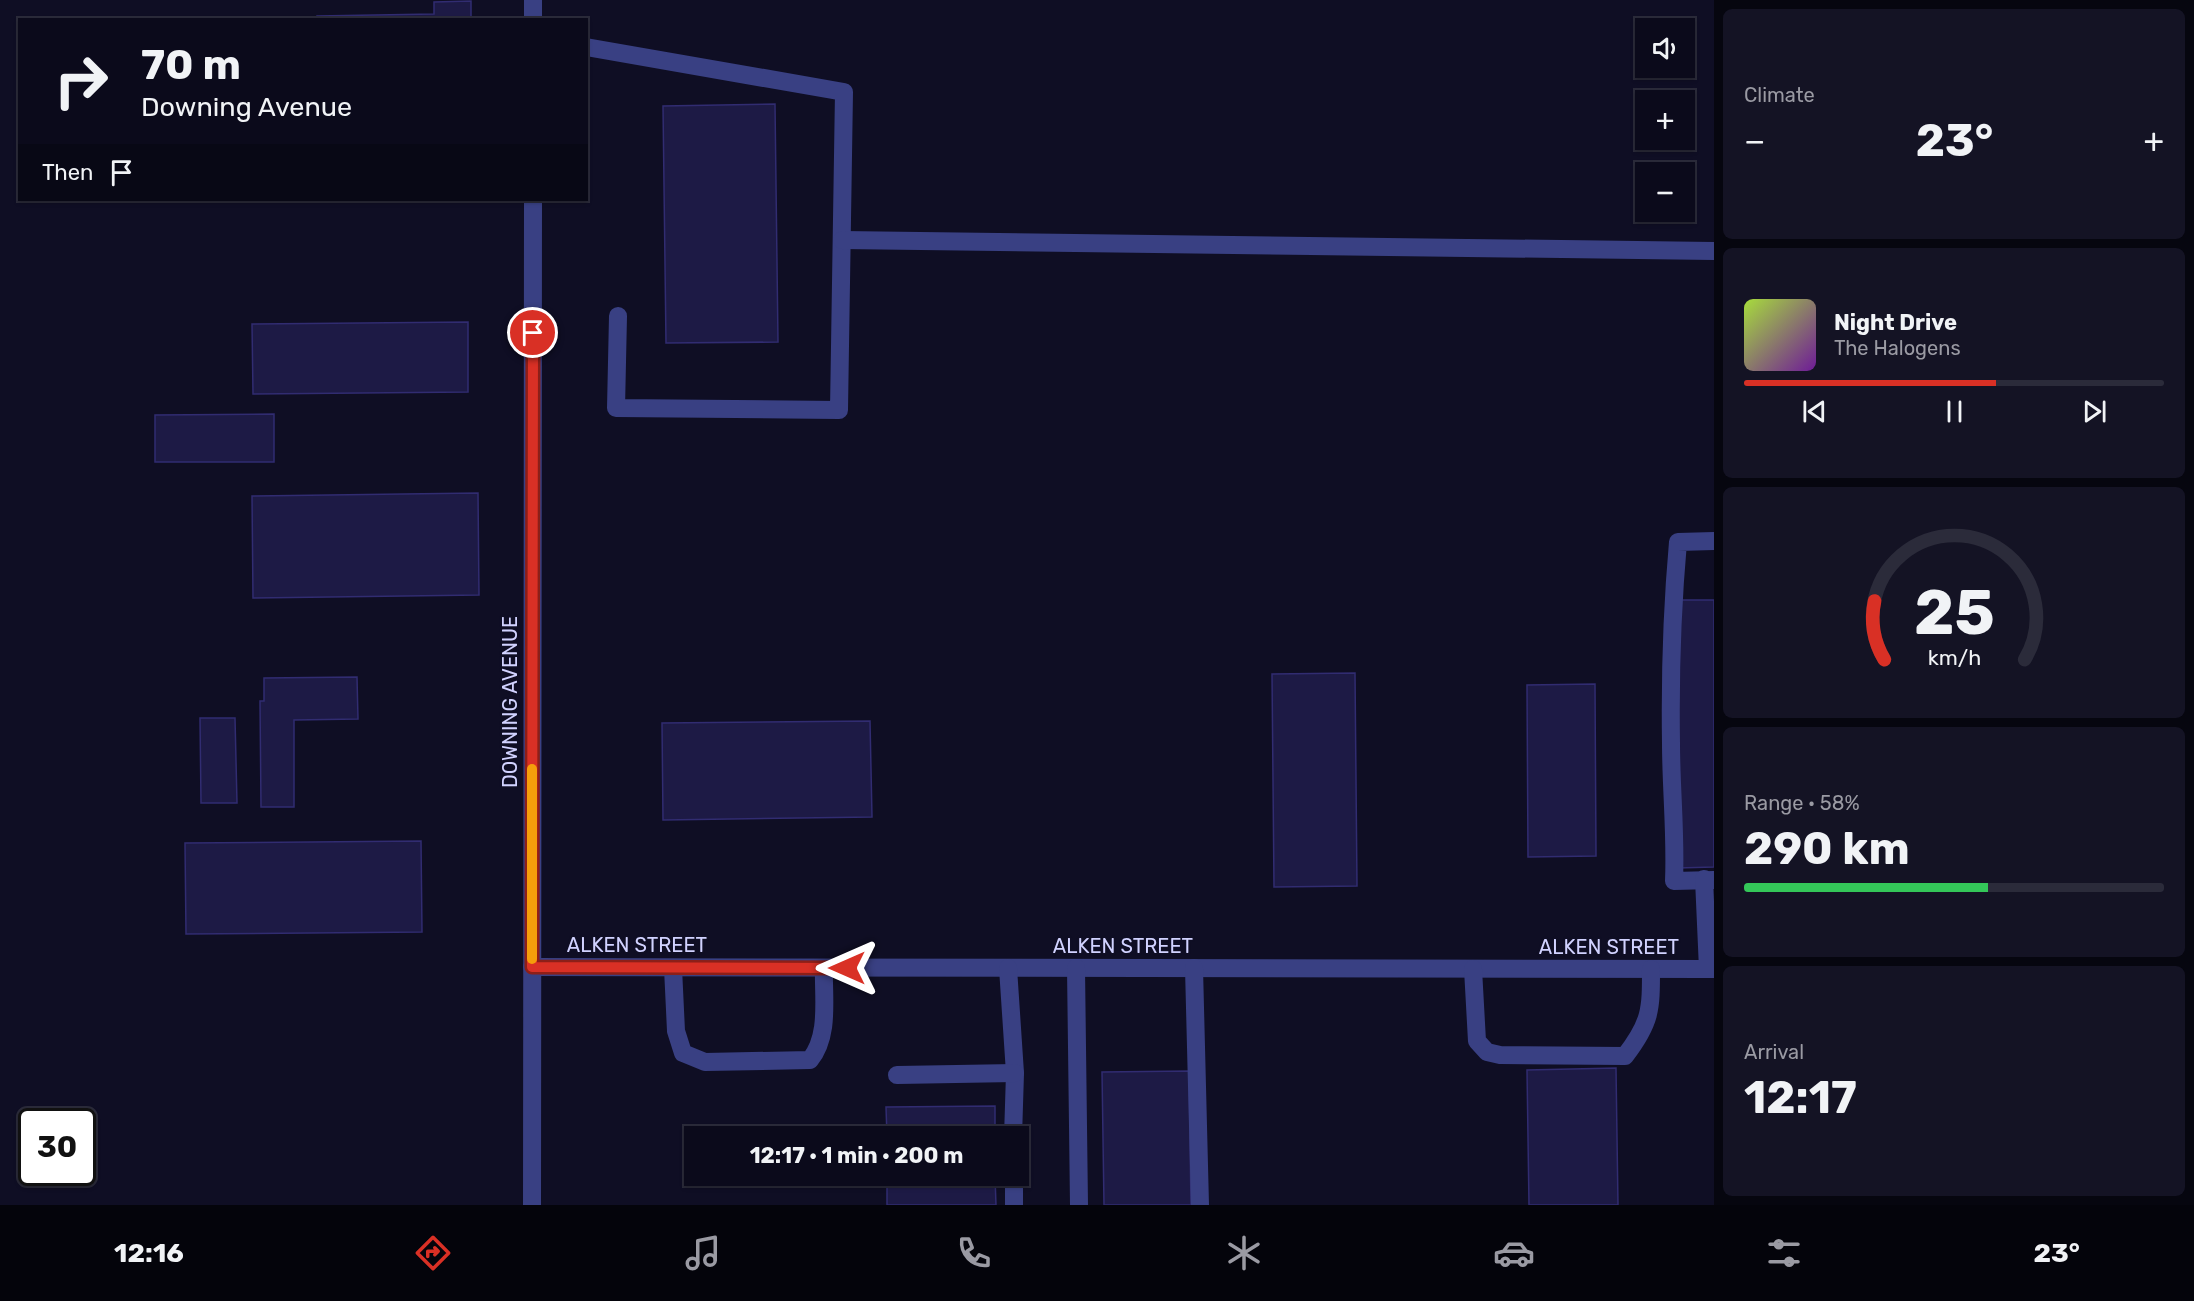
<!DOCTYPE html>
<html lang="en">
<head>
<meta charset="utf-8">
<style>
  :root { --surface:#0b0a1b; --page:#141324; --text:#f1f3f6; --muted:#9a9aa3; --line:#2b2b3a; --accent:#d93025 }
  body { margin:0; font-family:Rubik,sans-serif; background:var(--page); color:var(--text); height:100vh; display:flex; flex-direction:column; font-size:22px; white-space:nowrap }
  * { box-sizing:border-box; margin:0 }
  p { font-size:20px; color:var(--muted) }
  .icon { flex:none; width:33px; height:33px; fill:none; stroke:currentColor; stroke-width:2; stroke-linecap:round; stroke-linejoin:round }
  .map { position:relative; flex:1; overflow:hidden }
  .sheet { display:flex; flex-direction:column; gap:9px; padding:9px; background:#06060f; width:480px }
  .sheet>* { flex:none }
  .banner { position:absolute; left:18px; top:18px; width:570px; height:183px; border-radius:0px; box-shadow:0 2px 4px #0004,0 0 0 2px var(--line); background:#0b0a1b; color:var(--text); overflow:hidden }
  .controls { position:absolute; left:1635px; top:18px; display:grid; gap:12px }
  .controls a { display:grid; place-items:center; width:60px; height:60px; border-radius:0px; background:var(--surface); box-shadow:0 2px 4px #0004,0 0 0 2px var(--line); font-size:30px }
  .speed { position:absolute; left:18px; top:1108px; display:flex; gap:12px; font-size:30px; font-weight:700; text-align:center }
  .speed>* { display:grid; place-content:center; width:78px; height:78px; border-radius:50%; background:var(--surface); box-shadow:0 2px 4px #0004,0 0 0 2px var(--line); line-height:1 }
  .speed .limit { border:3px solid #111; border-radius:9px; background:#fff; color:#111 }
  .pin { position:absolute; display:grid; place-items:center; width:51px; height:51px; color:#fff; margin:-26px; border:3px solid #fff; border-radius:50%; box-shadow:0 2px 6px #0007 }
  .me { position:absolute; width:66px; margin:-33px; rotate:270deg; stroke-linejoin:round; filter:drop-shadow(0 0 4px #0008) }
  .turn { display:flex; align-items:center; gap:21px; height:126px; padding:0 24px; font-size:27px }
  .turn .icon { width:78px; height:78px; stroke-width:2.5 }
  .turn b { display:block; font-size:42px; line-height:51px }
  .then { display:flex; align-items:center; height:57px; padding:0 24px; background:#0003; gap:12px; font-size:22px }
  .big { font-size:45px; font-weight:700; line-height:1.1 }
  .sheet .widget { flex:1; display:flex; flex-direction:column; justify-content:center; gap:9px; min-width:0; padding:0 21px; border-radius:9px; background:var(--page) }
  .sheet .dial { align-items:center; gap:0 }
  .dial svg { height:156px; overflow:visible; fill:none; stroke:var(--line); stroke-width:7; stroke-linecap:round; text-anchor:middle }
  .dial text { fill:var(--text); stroke:none }
  .song { display:flex; align-items:center; gap:18px }
  .cover { width:72px; height:72px; border-radius:9px; background:linear-gradient(135deg,hsl(80 70% 55%),hsl(280 70% 35%)) }
  .played { height:6px; border-radius:3px; background:linear-gradient(90deg,var(--accent) 60%,var(--line) 60%) }
  .keys { display:flex; justify-content:space-around; direction:ltr }
  .heat { display:flex; justify-content:space-between; align-items:center; font-size:33px; direction:ltr }
  .charge { height:9px; border-radius:4px; background:linear-gradient(90deg,#34c759 58%,var(--line) 0) }
  .trip { position:absolute; left:684px; top:1126px; width:345px; height:60px; border-radius:0px; background:var(--surface); box-shadow:0 2px 4px #0004,0 0 0 2px var(--line); font-weight:700; line-height:60px; text-align:center }
  .tabs { display:flex; height:96px; justify-content:space-around; align-items:center; background:#04040b; color:var(--muted) }
  .tabs .icon { width:42px; height:42px }
  .tabs .selected { color:var(--accent) }
  .tabs b { font-size:27px; color:var(--text) }
  main { display:flex; flex:1; min-height:0 }
  .map>svg:first-child { display:block }
</style>
</head>
<body>
<main>
<div class="map">
<svg width="1714" height="1205" viewBox="0 0 1714 1205">
  <rect width="100%" height="100%" fill="#0f0e24"/>
  <g fill="#1d1a45" stroke="#312c71" stroke-width="1.5">
    <path d="M471 1V20H317V16L434 14V2Z"/>
    <path d="M775 104 778 342 666 343 663 106Z"/>
    <path d="M468 322V392L253 394 252 324Z"/>
    <path d="M274 414V462H155V415Z"/>
    <path d="M478 493 479 595 253 598 252 496Z"/>
    <path d="M1675 600H1714V867L1678 868Z"/>
    <path d="M1355 673 1357 886 1274 887 1272 674Z"/>
    <path d="M357 677 358 719 294 720V807H261L260 701H264V678Z"/>
    <path d="M1595 684 1596 856 1528 857 1527 685Z"/>
    <path d="M200 718H235L237 803H201Z"/>
    <path d="M870 721 872 817 663 820 662 723Z"/>
    <path d="M421 841 422 932 186 934 185 843Z"/>
    <path d="M1616 1068 1618 1205H1529L1527 1070Z"/>
    <path d="M1189 1071 1191 1205H1104L1102 1072Z"/>
    <path d="M995 1106V1137H887L886 1107Z"/>
    <path d="M887 1176H995L996 1205H887Z"/>
  </g>
  <g fill="none" stroke-linecap="round" stroke-linejoin="round">
    <g stroke="#394083" stroke-width="18">
      <path d="M533 0V20"/>
      <path d="M586 47 844 92 839 410 616 408 618 316"/>
      <path d="M842 240 1714 251"/>
      <path d="M1714 541 1678 542C1672 609 1670 676 1671 743 1671 789 1676 834 1674 881L1714 880"/>
      <path d="M1704 879 1708 969"/>
      <path d="M532 967 1714 969"/>
      <path d="M673 968 676 1031 683 1053 705 1062 810 1060C830 1035 823 998 824 968"/>
      <path d="M1008 968 1015 1073 1013 1137"/>
      <path d="M1076 968 1079 1205"/>
      <path d="M1194 968 1200 1205"/>
      <path d="M1473 969 1477 1041 1487 1052 1500 1055 1625 1056C1651 1022 1651 1010 1651 969"/>
      <path d="M897 1075 1015 1073"/>
      <path d="M1014 1176V1205"/>
      <path d="M532 1205 533 200"/>
    </g>
  </g>
  <g fill="none" stroke-linecap="round" stroke-linejoin="round">
    <g stroke="#8d1f18" stroke-width="15">
      <path id="route" d="M533 333 532 967 847 968"/>
    </g>
    <use href="#route" stroke="#d93025" stroke-width="10"/>
    <path stroke="#f59e0b" stroke-width="10" d="M532 959V769"/>
  </g>
  <g text-anchor="middle" stroke-width="4.5" stroke-linejoin="round" paint-order="stroke">
    <g font-size="20" fill="#d1d2ff" stroke="#0f0e24">
      <text transform="translate(510 702) rotate(-90)" y="7">DOWNING AVENUE</text>
      <text x="637" y="952">ALKEN STREET</text>
      <text x="1123" y="953">ALKEN STREET</text>
      <text x="1609" y="954">ALKEN STREET</text>
    </g>
  </g>
</svg>
<div class="controls">
<a><svg class="icon" aria-label="sound" viewBox="0 0 24 24"><path d="M4 9h4l5-4v14l-5-4H4zM17 9q2 3 0 6"/></svg></a>
<a>+</a>
<a>−</a>
</div>
<div class="speed"><div class="limit">30</div></div>
<div class="pin" style="left:533px;top:333px;background:#d93025"><svg class="icon" aria-label="arrive" viewBox="0 0 24 24"><path d="M6 21V4h12l-3 4 3 4H6"/></svg></div>
<svg class="me" style="left:847px;top:968px" viewBox="-20 -20 40 40"><path d="M0-17L14 15 0 8-14 15z" fill="#d93025" stroke="#fff" stroke-width="4"/></svg>
<div class="trip">12:17 · 1 min · 200 m</div>
<div class="banner">
<div class="turn"><svg class="icon" aria-label="right" viewBox="0 0 24 24"><path d="M7 20v-9h11M14 6l5 5-5 5"/></svg><div><b>70 m</b>Downing Avenue</div></div>
<div class="then">Then<svg class="icon" aria-label="arrive" viewBox="0 0 24 24"><path d="M6 21V4h12l-3 4 3 4H6"/></svg></div>
</div>
</div>
<section class="sheet">
<div class="widget"><p>Climate</p>
<div class="heat"><a>−</a><b class="big">23°</b><a>+</a></div>
</div>
<div class="widget">
<div class="song"><i class="cover"></i><div><b>Night Drive</b><p>The Halogens</p></div></div>
<div class="played"></div>
<div class="keys"><svg class="icon" aria-label="previous" viewBox="0 0 24 24"><path d="M18 5L8 12l10 7zM5 5v14"/></svg><svg class="icon" aria-label="pause" viewBox="0 0 24 24"><path d="M8 5v14M16 5v14"/></svg><svg class="icon" aria-label="next" viewBox="0 0 24 24"><path d="M6 5l10 7-10 7zM19 5v14"/></svg></div>
</div>
<div class="widget dial"><svg viewBox="0 0 100 80">
<path d="M14 69A42 42 0 1 1 86 69"/>
<path d="M14 69A42 42 0 0 1 9 39" stroke="#d93025"/>
<text x="50" y="56" font-size="32" font-weight="700">25</text>
<text x="50" y="72" font-size="11">km/h</text>
</svg></div>
<div class="widget"><p>Range · 58%</p><b class="big">290 km</b><div class="charge"></div></div>
<div class="widget"><p>Arrival</p><b class="big">12:17</b></div>
</section>
</main>
<nav class="tabs">
<b>12:16</b>
<svg class="icon selected" aria-label="directions" viewBox="0 0 24 24"><path d="M12 3l9 9-9 9-9-9zM9 14v-3h6M13 9l2 2-2 2"/></svg>
<svg class="icon" aria-label="music" viewBox="0 0 24 24"><path d="M9 18V5l10-2v13"/><circle cx="6" cy="18" r="3"/><circle cx="16" cy="16" r="3"/></svg>
<svg class="icon" aria-label="phone" viewBox="0 0 24 24"><path d="M5 4h4l2 5-3 2q2 4 5 5l2-3 5 2v4C11 20 4 13 5 4z"/></svg>
<svg class="icon" aria-label="climate" viewBox="0 0 24 24"><path d="M12 3v18M4 7l16 10M4 17L20 7"/></svg>
<svg class="icon" aria-label="car" viewBox="0 0 24 24"><path d="M5 17H2v-5l4-1 3-4h7l3 4 3 1v5h-3M9 17h6M6 11h13"/><circle cx="7" cy="17" r="2"/><circle cx="17" cy="17" r="2"/></svg>
<svg class="icon" aria-label="filters" viewBox="0 0 24 24"><path d="M4 7h16M4 17h16"/><circle cx="9" cy="7" r="2"/><circle cx="15" cy="17" r="2"/></svg>
<b>23°</b>
</nav>
</body>
</html>
